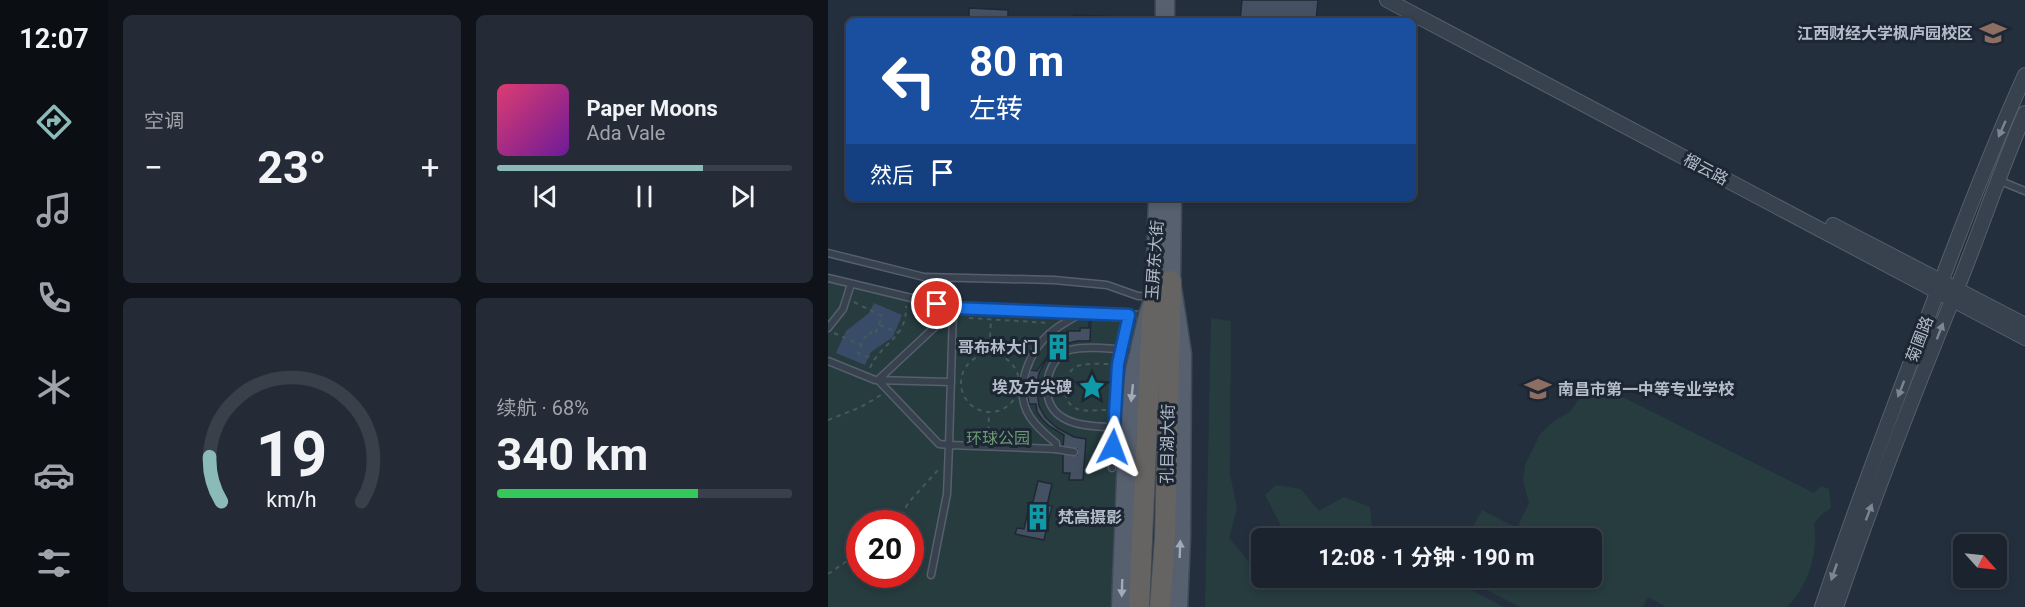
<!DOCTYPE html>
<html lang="zh">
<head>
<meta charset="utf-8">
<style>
  :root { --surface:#1b232e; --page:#242b36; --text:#f1f3f6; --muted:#a0a4aa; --line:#39404a; --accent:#8bbbb9 }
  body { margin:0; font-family:Roboto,"Noto Sans SC",sans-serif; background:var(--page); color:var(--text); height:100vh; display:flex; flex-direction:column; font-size:22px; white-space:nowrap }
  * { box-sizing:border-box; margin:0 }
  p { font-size:20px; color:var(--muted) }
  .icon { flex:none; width:33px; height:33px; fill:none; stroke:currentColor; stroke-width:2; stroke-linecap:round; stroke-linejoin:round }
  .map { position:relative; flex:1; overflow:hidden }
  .panel { display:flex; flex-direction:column; gap:15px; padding:15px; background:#0f1319; width:720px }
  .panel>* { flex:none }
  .guide { position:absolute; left:18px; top:18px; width:570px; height:183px; border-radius:9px; box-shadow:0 3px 9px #0003,0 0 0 2px var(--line); background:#1a4fa0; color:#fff; overflow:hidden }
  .needle { width:39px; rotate:117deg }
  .tools { position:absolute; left:1125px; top:534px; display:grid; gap:12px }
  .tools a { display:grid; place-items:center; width:54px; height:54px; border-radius:9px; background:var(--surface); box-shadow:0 3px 9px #0003,0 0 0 2px var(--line); font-size:30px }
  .speed { position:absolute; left:18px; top:510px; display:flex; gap:12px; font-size:30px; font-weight:700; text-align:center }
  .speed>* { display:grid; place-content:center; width:78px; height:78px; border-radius:50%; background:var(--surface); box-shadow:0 3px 9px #0003,0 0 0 2px var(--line); line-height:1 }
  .speed .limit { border:9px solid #d22; background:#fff; color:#111 }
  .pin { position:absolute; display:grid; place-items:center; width:51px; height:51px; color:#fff; margin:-26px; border:3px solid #fff; border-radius:50%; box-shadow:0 2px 6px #0007 }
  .me { position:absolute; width:66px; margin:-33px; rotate:3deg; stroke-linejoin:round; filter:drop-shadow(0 0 4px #0008) }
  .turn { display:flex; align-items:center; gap:21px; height:126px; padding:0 24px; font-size:27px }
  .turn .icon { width:78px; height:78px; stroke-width:2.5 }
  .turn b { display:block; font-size:42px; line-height:51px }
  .then { display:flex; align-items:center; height:57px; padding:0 24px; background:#0003; gap:12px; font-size:22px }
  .big { font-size:45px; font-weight:700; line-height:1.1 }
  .panel .card { flex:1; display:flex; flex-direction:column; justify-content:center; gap:9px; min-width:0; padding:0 21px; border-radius:9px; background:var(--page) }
  .panel .dial { align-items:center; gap:0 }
  .dial svg { height:156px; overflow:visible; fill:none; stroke:var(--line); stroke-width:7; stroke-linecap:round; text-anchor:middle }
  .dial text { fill:var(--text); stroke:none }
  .song { display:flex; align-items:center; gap:18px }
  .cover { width:72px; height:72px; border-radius:9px; background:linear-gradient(135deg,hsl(340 70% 55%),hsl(280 70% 35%)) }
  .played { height:6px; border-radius:3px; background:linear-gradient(90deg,var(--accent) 70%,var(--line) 70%) }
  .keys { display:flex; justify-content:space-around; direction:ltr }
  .heat { display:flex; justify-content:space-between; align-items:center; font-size:33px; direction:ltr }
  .charge { height:9px; border-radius:4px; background:linear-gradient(90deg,#34c759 68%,var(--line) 0) }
  .panel .tiles { flex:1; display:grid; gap:15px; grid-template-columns:repeat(2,1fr) }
  .trip { position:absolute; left:423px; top:528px; width:351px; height:60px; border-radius:9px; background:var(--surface); box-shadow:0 3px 9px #0003,0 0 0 2px var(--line); font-weight:700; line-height:60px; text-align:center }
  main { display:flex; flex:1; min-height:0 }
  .tab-bar { display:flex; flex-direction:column; width:108px; justify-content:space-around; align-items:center; background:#0b0e12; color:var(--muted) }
  .tab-bar .icon { width:42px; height:42px }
  .tab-bar .active { color:var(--accent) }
  .tab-bar b { font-size:27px; color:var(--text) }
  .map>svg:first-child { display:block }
</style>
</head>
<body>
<main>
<nav class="tab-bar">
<b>12:07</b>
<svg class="icon active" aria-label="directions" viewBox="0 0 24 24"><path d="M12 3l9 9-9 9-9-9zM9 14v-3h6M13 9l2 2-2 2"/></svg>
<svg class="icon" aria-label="music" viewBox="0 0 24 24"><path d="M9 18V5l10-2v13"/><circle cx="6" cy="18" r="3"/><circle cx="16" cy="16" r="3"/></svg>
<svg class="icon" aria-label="phone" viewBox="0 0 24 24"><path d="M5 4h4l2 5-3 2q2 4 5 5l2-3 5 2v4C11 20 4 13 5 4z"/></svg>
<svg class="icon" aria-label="climate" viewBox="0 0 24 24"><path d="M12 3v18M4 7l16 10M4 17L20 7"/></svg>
<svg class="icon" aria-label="car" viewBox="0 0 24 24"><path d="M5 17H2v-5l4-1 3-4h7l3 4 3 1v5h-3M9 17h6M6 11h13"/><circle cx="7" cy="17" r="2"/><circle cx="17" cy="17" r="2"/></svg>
<svg class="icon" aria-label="filters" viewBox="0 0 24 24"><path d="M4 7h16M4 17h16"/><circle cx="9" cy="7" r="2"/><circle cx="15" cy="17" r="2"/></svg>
</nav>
<section class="panel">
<div class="tiles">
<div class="card"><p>空调</p>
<div class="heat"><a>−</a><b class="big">23°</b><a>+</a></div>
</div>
<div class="card">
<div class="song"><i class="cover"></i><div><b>Paper Moons</b><p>Ada Vale</p></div></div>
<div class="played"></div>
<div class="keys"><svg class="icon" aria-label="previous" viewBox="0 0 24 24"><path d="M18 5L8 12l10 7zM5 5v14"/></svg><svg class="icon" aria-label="pause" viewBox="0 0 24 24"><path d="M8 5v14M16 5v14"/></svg><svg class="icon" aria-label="next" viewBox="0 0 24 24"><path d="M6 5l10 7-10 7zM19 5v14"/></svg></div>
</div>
<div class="card dial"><svg viewBox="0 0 100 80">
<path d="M14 69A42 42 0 1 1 86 69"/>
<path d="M14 69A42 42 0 0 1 8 46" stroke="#8bbbb9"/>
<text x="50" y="56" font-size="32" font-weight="700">19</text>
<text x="50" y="72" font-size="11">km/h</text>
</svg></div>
<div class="card"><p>续航 · 68%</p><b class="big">340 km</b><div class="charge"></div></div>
</div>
</section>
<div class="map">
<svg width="1197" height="607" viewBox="0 0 1197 607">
  <rect width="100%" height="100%" fill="#242f3e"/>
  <g fill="#263c3f" fill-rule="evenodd">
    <path d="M0 283 126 312 203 316H263L309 323 299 369 291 607H0ZM32 524H82V574H32Z"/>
    <path d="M383 318 403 321 402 474 409 508 401 538 421 562 433 555 434 578H620L676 607H377Z"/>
    <path d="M773 386 986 493 993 486 1001 489 1003 508 993 515 986 524C991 553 980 586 959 607H838L820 597 815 607H692L635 578H764V538H639L654 510 689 528 701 503 695 481 697 465 705 449 712 434 725 422 743 411 758 388 769 393Z"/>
    <path d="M448 485 473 489 491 511 516 497 542 507 545 538H447L453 526 437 495Z"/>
  </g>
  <path fill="#394c67" d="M46 303 74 315 65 337 43 352 37 365 8 353 18 331 41 313Z"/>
  <g fill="#455162" stroke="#1f2835" stroke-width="1.5">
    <path d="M414 0H490L488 21H412Z"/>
    <path d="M141 8 180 10V21H141Z"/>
    <path d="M246 15 292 17V21H246Z"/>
    <path d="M261 316H263L262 341H249L237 344 225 352 217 362 211 373 209 382 199 381 202 370 209 371 223 351 239 341V331H252V328H261Z"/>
    <path d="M209 391 211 406 217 417 229 428 246 437 258 439 255 480H241L242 473H235V454L249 455V449L235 448 236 435 221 426 214 419 209 412 208 404H201L199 392Z"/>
    <path d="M210 481 224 484 219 505 224 506 216 540 187 534 189 528 196 529 202 502H205Z"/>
  </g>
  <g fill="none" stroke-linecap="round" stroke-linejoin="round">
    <g stroke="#565f6c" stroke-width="9">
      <g id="service">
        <path d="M1170 180 1197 191"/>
        <path d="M0 253 96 277 226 280 279 285 310 296H323"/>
        <path d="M0 278 125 308 317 315"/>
        <path d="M125 310 121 445 228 449 246 452"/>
        <path d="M0 328 15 309 23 284"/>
        <path d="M0 361 47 380 123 382"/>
        <path d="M299 428C272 426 227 430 220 397 218 390 219 381 221 374 224 364 231 354 241 350 260 345 291 349 310 352"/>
        <path d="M228 449V443C219 436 209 427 202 417 184 389 202 348 226 330 234 324 244 319 253 313"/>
        <path d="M284 468 290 364 301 315"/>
        <path d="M103 575 119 494 121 445 111 444 50 380 125 310"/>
      </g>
    </g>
    <g stroke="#565f6c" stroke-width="16">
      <g id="tertiary">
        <path d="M559 0 1197 338"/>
        <path d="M1005 225 1197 325"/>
        <path d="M994 607C1025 515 1059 424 1094 333 1126 246 1159 159 1197 75"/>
        <path d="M1008 607C1044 501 1085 396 1128 291 1152 232 1172 171 1197 113"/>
      </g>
    </g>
    <g stroke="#414a57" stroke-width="21">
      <g id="primary">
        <path d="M337 21V0"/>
        <path d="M344 198 343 281 354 354 353 537 350 607"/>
        <path d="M293 607 300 428 307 370 320 315 327 296 330 198"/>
      </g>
    </g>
    <g stroke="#434c59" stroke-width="22">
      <g id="trunk">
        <path d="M311 607 324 316 327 296"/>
        <path d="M332 607 337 537 343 281"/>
      </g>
    </g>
    <g stroke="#44595c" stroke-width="2" stroke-dasharray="4.5 4.5" stroke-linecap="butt">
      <path d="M26 302 54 316 48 332 44 330 40 338 37 337 30 353 46 359"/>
      <path d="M141 318 222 323"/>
      <path d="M52 325 71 333"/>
      <path d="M6 333 34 345"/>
      <circle cx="162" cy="383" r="29"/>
      <path d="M161 355 163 319"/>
      <path d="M42 368C53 342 79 339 78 306"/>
      <path d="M278 410C269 410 258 412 249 409 230 401 234 369 253 365 263 363 273 364 282 364"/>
      <path d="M0 420 33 407 53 395"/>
      <path d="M160 440 161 412"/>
      <path d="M70 524 80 503 111 469"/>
      <path d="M0 574 32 552"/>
    </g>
    <use href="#service" stroke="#38414e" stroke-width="6"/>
    <use href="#tertiary" stroke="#38414e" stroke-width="14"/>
    <use href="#primary" stroke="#56606e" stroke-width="18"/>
    <use href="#trunk" stroke="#656462" stroke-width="20"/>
  </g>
  <defs><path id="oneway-solid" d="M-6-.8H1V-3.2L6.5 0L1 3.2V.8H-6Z" transform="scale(1.5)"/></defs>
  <g fill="#7c8592">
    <use href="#oneway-solid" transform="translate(1174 129) rotate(114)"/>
    <use href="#oneway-solid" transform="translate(1112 331) rotate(-69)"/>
    <use href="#oneway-solid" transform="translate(1073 389) rotate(111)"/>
    <use href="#oneway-solid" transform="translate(1041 512) rotate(-69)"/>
    <use href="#oneway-solid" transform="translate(1006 572) rotate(109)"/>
  </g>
  <g fill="#a1aab7">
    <use href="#oneway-solid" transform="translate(304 393) rotate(96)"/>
    <use href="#oneway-solid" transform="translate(352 549) rotate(-88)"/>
    <use href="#oneway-solid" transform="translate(294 588) rotate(92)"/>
  </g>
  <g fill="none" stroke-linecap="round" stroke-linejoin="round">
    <g stroke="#114b97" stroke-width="15">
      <path id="route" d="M109 304 125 308 301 315 290 364 285 447"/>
    </g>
    <use href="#route" stroke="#1a73e8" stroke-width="10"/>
  </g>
  <defs>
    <g id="university-bare" transform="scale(2.07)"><path d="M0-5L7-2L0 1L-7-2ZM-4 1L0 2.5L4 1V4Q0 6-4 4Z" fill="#8d6e63" stroke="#1d2633" stroke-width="2.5" paint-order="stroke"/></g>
    <g id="building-bare" transform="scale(2.07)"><path d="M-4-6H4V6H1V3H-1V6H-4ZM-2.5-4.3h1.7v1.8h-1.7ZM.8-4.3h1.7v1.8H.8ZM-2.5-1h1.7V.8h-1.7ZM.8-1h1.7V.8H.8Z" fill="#0f9aa8" stroke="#1d2633" stroke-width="2.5" paint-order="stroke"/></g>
    <g id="sight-bare" transform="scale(2.07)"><path d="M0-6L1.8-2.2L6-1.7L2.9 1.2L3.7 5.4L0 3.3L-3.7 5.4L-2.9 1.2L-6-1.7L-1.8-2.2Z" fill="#0f9aa8" stroke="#1d2633" stroke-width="2.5" paint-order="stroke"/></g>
    <g id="school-bare" transform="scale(2.07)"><path d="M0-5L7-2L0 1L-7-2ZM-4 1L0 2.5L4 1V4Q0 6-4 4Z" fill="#8d6e63" stroke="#1d2633" stroke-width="2.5" paint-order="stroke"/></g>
  </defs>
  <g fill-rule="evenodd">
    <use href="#university-bare" x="1165" y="33"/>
    <use href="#building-bare" x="230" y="347"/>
    <use href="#sight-bare" x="264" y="387"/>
    <use href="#school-bare" x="710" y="389"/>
    <use href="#building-bare" x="210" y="517"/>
  </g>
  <g text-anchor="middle" stroke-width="6" stroke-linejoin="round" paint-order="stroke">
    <g font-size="16" font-weight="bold" fill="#b4bcc9" stroke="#1d2633" text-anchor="end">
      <text x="1145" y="39">江西财经大学枫庐园校区</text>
      <text x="210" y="353">哥布林大门</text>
      <text x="244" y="393">埃及方尖碑</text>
      <text x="730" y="395" text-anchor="start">南昌市第一中等专业学校</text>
      <text x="230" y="523" text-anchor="start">梵高摄影</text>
    </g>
    <g font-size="16" fill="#b4bcc9" stroke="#1d2633">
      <text transform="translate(878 169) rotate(28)" y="6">榴云路</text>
      <text transform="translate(326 260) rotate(-86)" y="6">玉屏东大街</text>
      <text transform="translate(1091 339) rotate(-69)" y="6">菊圃路</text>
      <text transform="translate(339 444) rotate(-89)" y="6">孔目湖大街</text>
    </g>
    <g font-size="16" fill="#6b9a76" stroke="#1d2633">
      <text x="170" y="444">环球公园</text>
    </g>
  </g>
</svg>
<div class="tools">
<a><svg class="needle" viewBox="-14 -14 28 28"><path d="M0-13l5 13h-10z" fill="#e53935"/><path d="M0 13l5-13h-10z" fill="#a0a4aa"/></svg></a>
</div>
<div class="speed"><div class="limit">20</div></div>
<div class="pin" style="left:109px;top:304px;background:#d93025"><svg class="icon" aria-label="arrive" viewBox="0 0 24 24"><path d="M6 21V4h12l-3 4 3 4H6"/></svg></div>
<svg class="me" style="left:285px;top:447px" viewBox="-20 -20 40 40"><path d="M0-17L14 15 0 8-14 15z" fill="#1a73e8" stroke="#fff" stroke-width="4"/></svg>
<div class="trip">12:08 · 1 分钟 · 190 m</div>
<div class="guide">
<div class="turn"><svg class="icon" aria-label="left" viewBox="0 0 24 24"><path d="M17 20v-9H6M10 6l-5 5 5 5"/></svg><div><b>80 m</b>左转</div></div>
<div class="then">然后<svg class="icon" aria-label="arrive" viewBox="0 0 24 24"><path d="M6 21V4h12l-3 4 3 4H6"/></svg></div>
</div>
</div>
</main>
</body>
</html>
